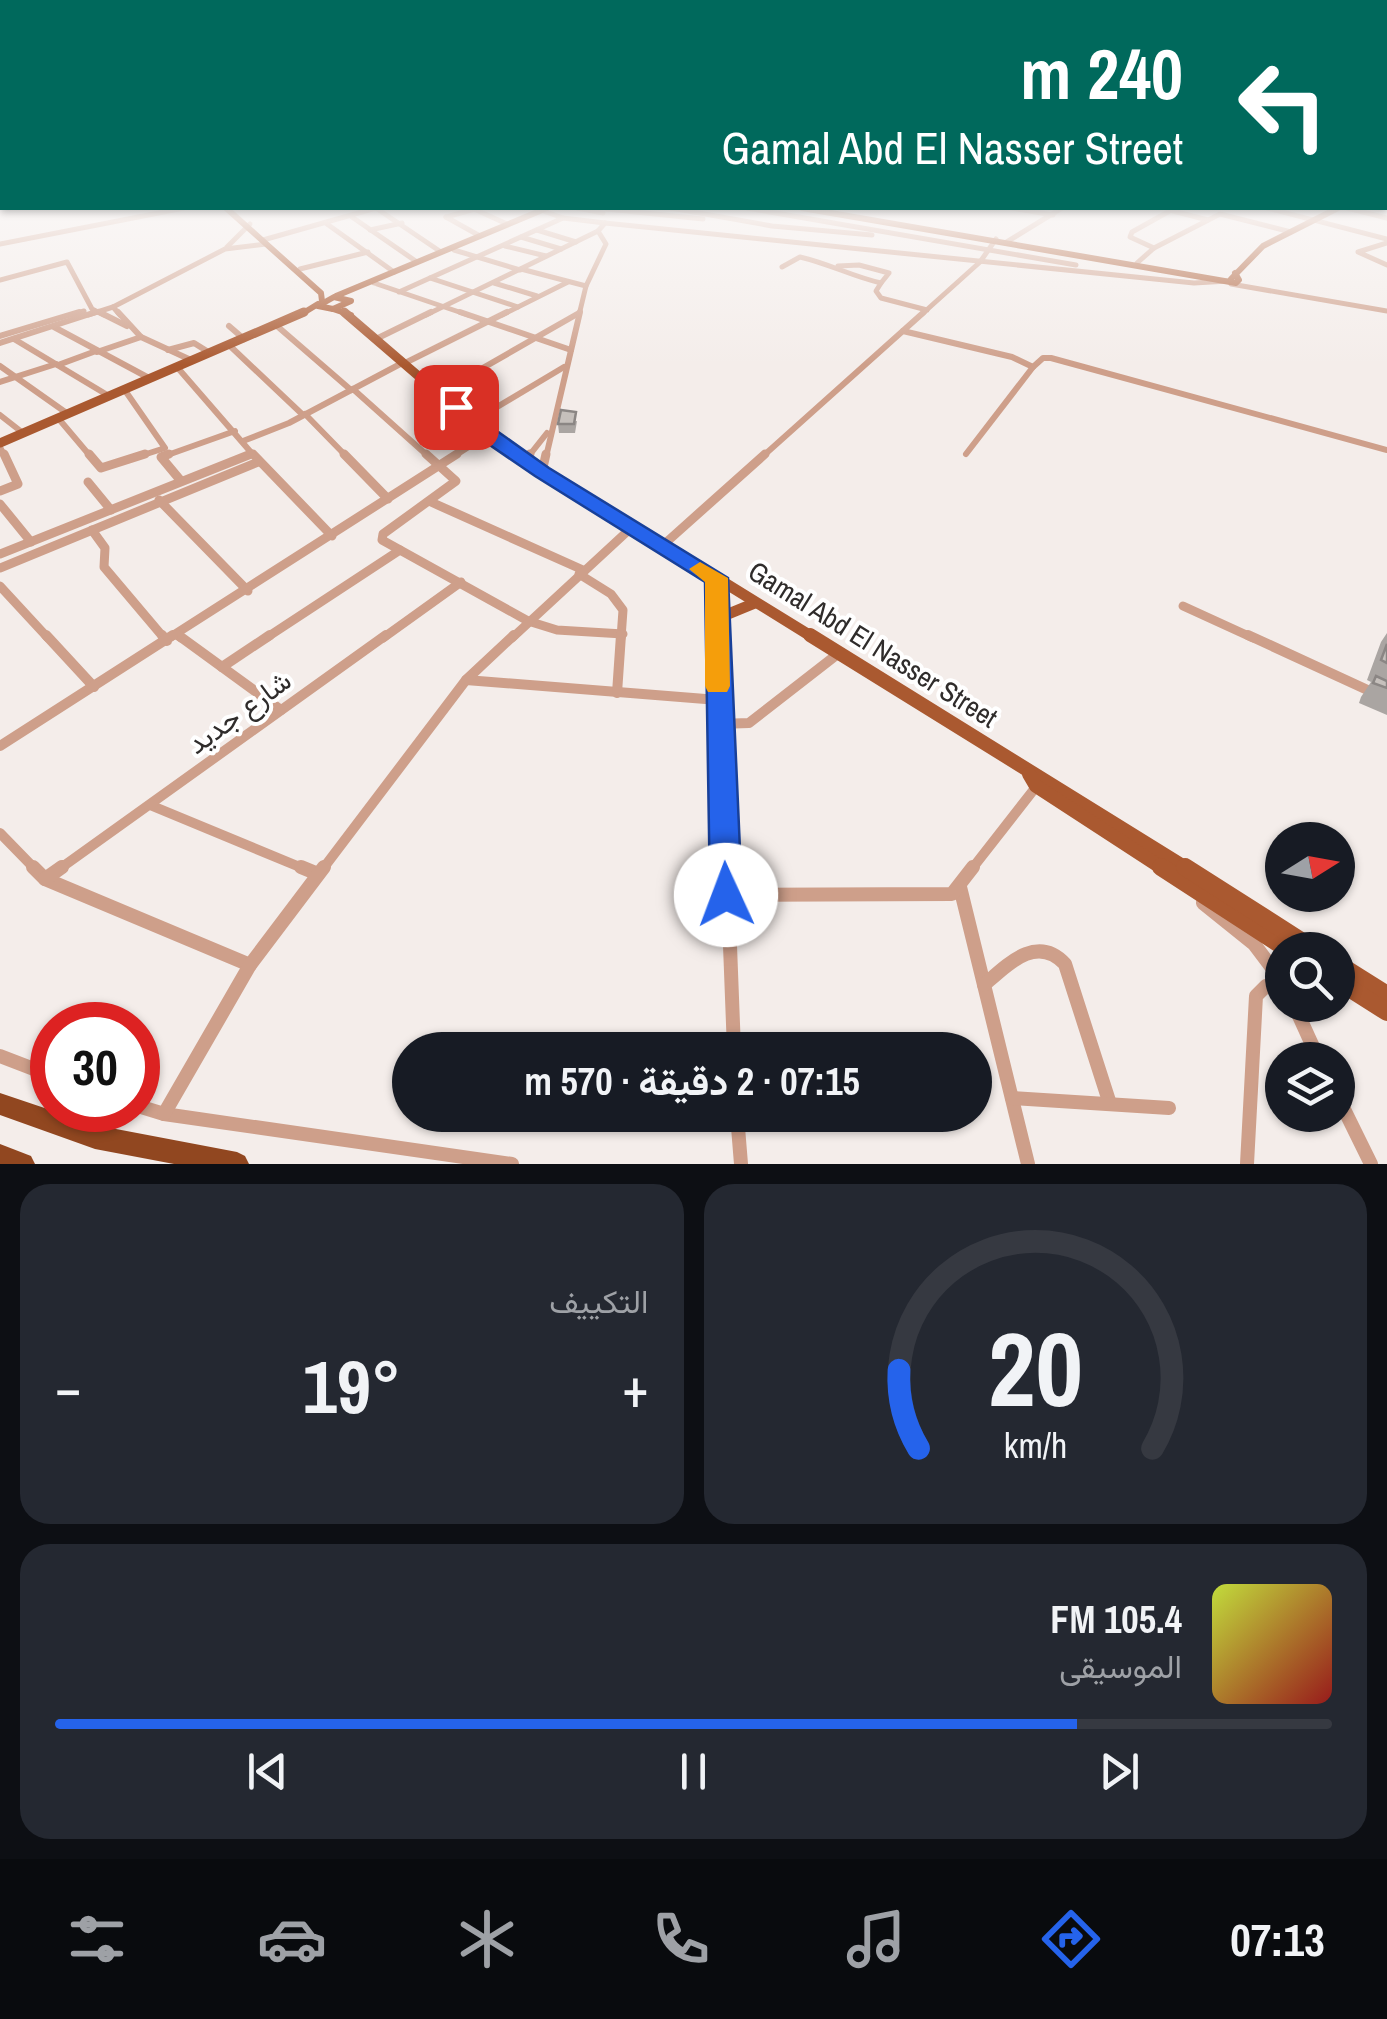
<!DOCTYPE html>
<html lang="ar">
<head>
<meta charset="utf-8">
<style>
  :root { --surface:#171b24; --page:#242831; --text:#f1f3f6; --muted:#9ea1a6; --line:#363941; --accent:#2563eb }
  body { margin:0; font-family:"Archivo Narrow",Vazirmatn,sans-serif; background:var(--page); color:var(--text); direction:rtl; height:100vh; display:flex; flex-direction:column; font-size:38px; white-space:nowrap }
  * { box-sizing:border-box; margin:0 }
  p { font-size:32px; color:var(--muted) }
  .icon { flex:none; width:55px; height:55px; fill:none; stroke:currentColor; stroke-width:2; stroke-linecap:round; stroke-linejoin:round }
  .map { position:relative; height:1164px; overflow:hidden; direction:ltr }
  .drawer { display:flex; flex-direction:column; gap:20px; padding:20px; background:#0d0f14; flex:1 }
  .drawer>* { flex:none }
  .guide { position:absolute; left:0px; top:0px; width:1388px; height:210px; box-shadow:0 2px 8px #0004; direction:rtl; background:#00695c; color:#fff; overflow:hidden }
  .needle { width:65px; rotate:79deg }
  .controls { position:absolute; left:1265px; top:822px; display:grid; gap:20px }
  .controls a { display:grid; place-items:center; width:90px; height:90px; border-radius:50%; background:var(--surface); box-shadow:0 2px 8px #0004; font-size:50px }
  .speed { position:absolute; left:30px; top:1002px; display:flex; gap:20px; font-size:50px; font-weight:700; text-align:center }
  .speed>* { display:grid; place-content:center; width:130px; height:130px; border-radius:50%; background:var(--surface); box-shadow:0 2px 8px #0004; line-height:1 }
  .speed .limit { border:15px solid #d22; background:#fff; color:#111 }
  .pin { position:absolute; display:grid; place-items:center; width:85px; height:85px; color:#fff; margin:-42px; border-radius:20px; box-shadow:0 5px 15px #0006 }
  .me { position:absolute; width:110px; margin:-55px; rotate:358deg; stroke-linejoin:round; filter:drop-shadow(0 0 8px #0008) }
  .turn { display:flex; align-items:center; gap:35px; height:210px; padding:0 40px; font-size:45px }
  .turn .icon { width:130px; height:130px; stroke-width:2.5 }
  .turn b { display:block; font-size:70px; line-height:85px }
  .big { font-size:75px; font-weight:700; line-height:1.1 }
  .drawer .widget { flex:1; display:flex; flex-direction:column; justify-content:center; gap:15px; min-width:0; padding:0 35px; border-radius:30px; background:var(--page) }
  .drawer .dial { align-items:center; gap:0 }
  .dial svg { height:260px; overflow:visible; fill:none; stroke:var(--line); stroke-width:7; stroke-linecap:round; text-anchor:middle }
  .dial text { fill:var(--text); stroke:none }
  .song { display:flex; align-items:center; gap:30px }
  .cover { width:120px; height:120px; border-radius:15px; background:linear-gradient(135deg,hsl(70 70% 55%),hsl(0 70% 35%)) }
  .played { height:10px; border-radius:5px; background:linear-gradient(90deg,var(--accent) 80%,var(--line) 80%) }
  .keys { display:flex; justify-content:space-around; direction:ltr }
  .heat { display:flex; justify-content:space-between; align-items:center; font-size:55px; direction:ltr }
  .drawer .tiles { flex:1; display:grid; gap:20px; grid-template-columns:1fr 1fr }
  .widget:last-child { grid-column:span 2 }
  .trip { position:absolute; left:392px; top:1032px; width:600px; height:100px; border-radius:50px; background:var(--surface); box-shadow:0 2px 8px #0004; font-weight:700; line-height:100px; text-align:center; direction:rtl }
  .tab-bar { display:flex; height:160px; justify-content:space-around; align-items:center; background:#090b0e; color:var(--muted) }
  .tab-bar .icon { width:70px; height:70px }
  .tab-bar .on { color:var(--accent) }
  .tab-bar b { font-size:45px; color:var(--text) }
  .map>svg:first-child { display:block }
</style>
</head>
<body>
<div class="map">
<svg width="1387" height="1164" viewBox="0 0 1387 1164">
  <rect width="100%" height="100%" fill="#f4edea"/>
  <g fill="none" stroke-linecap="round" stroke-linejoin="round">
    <g stroke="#ce9f8a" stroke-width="5">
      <path d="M376 208 441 252"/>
      <path d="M472 208 507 224"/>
      <path d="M535 208 563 218 605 223 1194 283 1228 281"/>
      <path d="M577 208 603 213"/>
      <path d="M671 208 772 226 872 235"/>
      <path d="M747 208 1076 265"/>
      <path d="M1012 208 1053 215"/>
      <path d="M1267 208 1387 239"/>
      <path d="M1347 208 1387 218"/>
      <path d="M607 209 703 219"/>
      <path d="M1169 210 1208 220"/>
      <path d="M352 217 417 262"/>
      <path d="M446 217 480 236"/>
      <path d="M446 217 475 209"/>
      <path d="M327 224 394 272"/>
      <path d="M370 230 402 223"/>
      <path d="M537 230 576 242"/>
      <path d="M521 237 561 249"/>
      <path d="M263 240 376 208"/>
      <path d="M1005 243 1062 208"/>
      <path d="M1387 243 1358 252 1387 265"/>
      <path d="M0 244 184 208"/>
      <path d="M505 246 546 256"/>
      <path d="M227 247 250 224"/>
      <path d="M1154 248 1130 237 1132 232 1175 208"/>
      <path d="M454 250 520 270"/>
      <path d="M1137 263 1154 248 1220 214 1291 232"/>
      <path d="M838 266 859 265 889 273 881 283"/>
      <path d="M782 267 800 257C830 264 851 276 881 283L876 291 881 298 927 310"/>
      <path d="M300 269 368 252"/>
      <path d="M521 269 586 286"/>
      <path d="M430 278 518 307"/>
      <path d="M0 280 67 262 92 309 104 315"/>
      <path d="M374 283 468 315"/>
      <path d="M494 283 537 296"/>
      <path d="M1231 284 1387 311"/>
      <path d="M399 292 563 218"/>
      <path d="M113 307 120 315"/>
      <path d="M71 315 84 311"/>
      <path d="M88 315 113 307 225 249 266 244"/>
      <path d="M426 315 598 231"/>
      <path d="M502 315 568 282"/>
      <path d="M579 315 586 286 606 244 598 231 605 223"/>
      <path d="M921 315 980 262 996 239"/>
    </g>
    <g stroke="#ce9f8a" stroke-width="6">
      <path d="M99 312 127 326"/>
      <path d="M118 312 141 337 191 360"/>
      <path d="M460 312 571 350"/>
      <path d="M229 326 244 339"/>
      <path d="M277 326 351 390"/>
      <path d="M54 327 149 378"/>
      <path d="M903 331 1012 357 1033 367 966 454"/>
      <path d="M0 336 79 312"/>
      <path d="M378 338 431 312"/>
      <path d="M14 339 109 396"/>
      <path d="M0 343 96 312"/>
      <path d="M229 345 303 415"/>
      <path d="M168 350 194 343 210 353"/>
      <path d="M97 352 141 337"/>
      <path d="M405 363 507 312"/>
      <path d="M58 365 96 351"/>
      <path d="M0 366 68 414"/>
      <path d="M177 367 255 457"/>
      <path d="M1033 367 1043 358H1051L1387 450"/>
      <path d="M0 382 56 364"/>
      <path d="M124 389 165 448 137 457"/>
      <path d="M353 389 429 457"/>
      <path d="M439 393 579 313"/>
      <path d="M305 414 347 457"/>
      <path d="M0 415 23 433"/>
      <path d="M58 418 91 457"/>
      <path d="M472 422 564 367"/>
      <path d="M243 441 289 423 404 362"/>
      <path d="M0 447 5 457"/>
      <path d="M162 457 235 431"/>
      <path d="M245 457 252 454"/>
      <path d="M453 457 487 435"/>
      <path d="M528 457 547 433"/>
      <path d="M546 457 580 312"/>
      <path d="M762 457 924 312"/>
    </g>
    <g stroke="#ce9f8a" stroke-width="9">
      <path d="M89 454 101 468 145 454"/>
      <path d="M169 454 161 457 181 481"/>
      <path d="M253 454 332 536"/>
      <path d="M344 454 388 499"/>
      <path d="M426 454 456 481 383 534 382 540 528 621 557 630 623 634"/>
      <path d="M525 461 530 454"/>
      <path d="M542 472 546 454"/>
      <path d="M88 482 111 510"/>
      <path d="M0 491 18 484 4 454"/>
      <path d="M159 500 248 591"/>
      <path d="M431 502 583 570"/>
      <path d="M0 504 31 542"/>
      <path d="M92 530 105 548 104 567 164 638"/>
      <path d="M661 547 765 454"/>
      <path d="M0 554 251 454"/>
      <path d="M0 568 258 462"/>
      <path d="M579 574 611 594 623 610 621 638"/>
      <path d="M716 578 718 638"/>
      <path d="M0 586 48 638"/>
      <path d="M1183 606 1253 638"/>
      <path d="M177 635 181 638"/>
      <path d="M169 638 457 454"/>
      <path d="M266 638 400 550"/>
      <path d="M383 638 461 582"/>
      <path d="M512 638 631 528"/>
    </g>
    <g stroke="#ce9f8a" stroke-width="10">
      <path d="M46 635 94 687"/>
      <path d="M162 635 167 641"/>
      <path d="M178 635 281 710"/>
      <path d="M718 635 727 870"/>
      <path d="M1248 635 1387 699"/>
      <path d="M222 667 270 635"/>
      <path d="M466 680 718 700"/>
      <path d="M617 693 621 635"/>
      <path d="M719 724 749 723 839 653"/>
      <path d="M0 746 173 635"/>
      <path d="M150 805 307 870"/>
      <path d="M0 833 36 870"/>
      <path d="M58 870 386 635"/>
      <path d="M322 870 466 680 514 635"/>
      <path d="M971 870 1039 783"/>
    </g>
    <g stroke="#ce9f8a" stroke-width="14">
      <path d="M33 867 45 879 250 965"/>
      <path d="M301 867 318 874"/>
      <path d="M727 867 734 1050"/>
      <path d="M45 879 62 867"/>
      <path d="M960 887 1028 1164"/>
      <path d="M726 895 952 894 973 867"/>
      <path d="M1203 903 1254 944 1282 981"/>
      <path d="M984 985C1008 964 1037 934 1065 964L1110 1104"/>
      <path d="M1294 1005 1319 1060"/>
      <path d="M0 1056 52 1076"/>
      <path d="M1338 1097 1371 1164"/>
      <path d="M1012 1098 1169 1108"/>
      <path d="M138 1106 164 1114 512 1164"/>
      <path d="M164 1114 250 965 324 867"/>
      <path d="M737 1115 741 1164"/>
      <path d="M1247 1164 1256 996 1266 986 1282 983"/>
    </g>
    <g stroke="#aa5930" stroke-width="6">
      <path d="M226 208 321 293 322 301"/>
      <path d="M802 208 1236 283 1239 280 1235 273"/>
      <path d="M1231 279 1263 246 1338 208"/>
      <path d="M336 296 547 208"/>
      <path d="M334 297 351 301 333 309 318 306Z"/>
      <path d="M333 309 351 315"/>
      <path d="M300 315 318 304"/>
    </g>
    <g stroke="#aa5930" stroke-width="9">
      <path d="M344 312 487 435 519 457"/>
      <path d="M0 443 304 312"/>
    </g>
    <g stroke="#aa5930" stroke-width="11">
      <path d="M516 454 814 638"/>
      <path d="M716 619 755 603"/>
    </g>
    <g stroke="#aa5930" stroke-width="14">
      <path d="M810 635 1189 870"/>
      <path d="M1029 774 1036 786 1165 870"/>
    </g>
    <g stroke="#aa5930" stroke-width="18">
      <path d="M1161 867 1289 950"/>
      <path d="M1185 867 1315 950"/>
      <path d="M1338 964 1387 995"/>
      <path d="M1338 981 1387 1012"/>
    </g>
    <g fill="#914720" fill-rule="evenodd">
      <path d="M0 1093 95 1125 237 1152 245 1156 249 1164H174L95 1149 0 1115Z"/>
      <path d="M0 1144 31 1156 35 1164H0Z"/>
    </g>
  </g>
  <g fill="#aaa5a2">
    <path d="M577 421 575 433H559L558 424Z"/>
    <path d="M1387 633V715L1359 703 1361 697 1371 682 1367 680 1381 642Z"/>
  </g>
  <g fill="#c6c0bc" stroke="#8b8684" stroke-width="2.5">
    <path d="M561 410 576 412 574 424H558Z"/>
    <path d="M1387 644V663L1381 660Z"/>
    <path d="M1376 676 1387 681V688L1373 683Z"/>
  </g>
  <linearGradient id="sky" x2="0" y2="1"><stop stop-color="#87b5e8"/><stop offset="0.56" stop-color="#faf7f6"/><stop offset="1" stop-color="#faf7f6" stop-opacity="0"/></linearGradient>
  <rect width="1387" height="365" fill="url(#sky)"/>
  <path fill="#2563eb" stroke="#184099" stroke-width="2.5" d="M456 402 549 468 728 578 742 895 737 905 726 910 715 905 710 895 705 582 535 476 481 439 447 407Z"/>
  <path fill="#f59e0b" d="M700 562 728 578 730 686 727 692H708L705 686V582L689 569Z"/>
  <g text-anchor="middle" stroke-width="8" stroke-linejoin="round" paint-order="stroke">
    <g font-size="28" fill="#2f2c2b" stroke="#fff">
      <text transform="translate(873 644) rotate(32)" y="10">Gamal Abd El Nasser Street</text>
      <text transform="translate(239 712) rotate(-36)" y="10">شارع جديد</text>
    </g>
  </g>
</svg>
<div class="controls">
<a><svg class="needle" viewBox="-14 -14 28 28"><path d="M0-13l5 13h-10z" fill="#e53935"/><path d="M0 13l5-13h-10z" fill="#9ea1a6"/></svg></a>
<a><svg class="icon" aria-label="search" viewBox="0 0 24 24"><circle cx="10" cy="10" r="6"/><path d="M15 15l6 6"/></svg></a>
<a><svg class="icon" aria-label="layers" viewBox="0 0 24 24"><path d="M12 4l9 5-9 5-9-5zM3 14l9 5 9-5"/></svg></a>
</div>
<div class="speed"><div class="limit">30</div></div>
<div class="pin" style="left:456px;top:407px;background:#d93025"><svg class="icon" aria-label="arrive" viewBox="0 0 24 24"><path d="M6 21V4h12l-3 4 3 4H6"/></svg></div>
<svg class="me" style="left:726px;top:895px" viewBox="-20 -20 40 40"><circle r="19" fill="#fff"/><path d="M0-13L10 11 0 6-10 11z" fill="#2563eb"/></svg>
<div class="trip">07:15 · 2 دقيقة · 570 m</div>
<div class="guide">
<div class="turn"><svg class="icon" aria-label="left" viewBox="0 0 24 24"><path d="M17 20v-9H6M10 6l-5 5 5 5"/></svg><div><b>240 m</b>Gamal Abd El Nasser Street</div></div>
</div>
</div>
<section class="drawer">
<div class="tiles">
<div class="widget dial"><svg viewBox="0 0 100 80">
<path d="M14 69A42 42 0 1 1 86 69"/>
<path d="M14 69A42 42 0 0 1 8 45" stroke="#2563eb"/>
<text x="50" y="56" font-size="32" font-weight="700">20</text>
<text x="50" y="72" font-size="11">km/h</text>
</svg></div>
<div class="widget"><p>التكييف</p>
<div class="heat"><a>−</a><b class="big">19°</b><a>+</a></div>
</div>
<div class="widget">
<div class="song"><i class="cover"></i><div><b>105.4 FM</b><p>الموسيقى</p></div></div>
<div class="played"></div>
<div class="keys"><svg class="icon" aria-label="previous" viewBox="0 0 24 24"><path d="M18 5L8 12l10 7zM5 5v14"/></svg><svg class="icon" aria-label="pause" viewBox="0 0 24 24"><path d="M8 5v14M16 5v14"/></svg><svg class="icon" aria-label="next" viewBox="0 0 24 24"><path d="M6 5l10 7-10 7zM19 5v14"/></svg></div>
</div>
</div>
</section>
<nav class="tab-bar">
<b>07:13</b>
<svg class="icon on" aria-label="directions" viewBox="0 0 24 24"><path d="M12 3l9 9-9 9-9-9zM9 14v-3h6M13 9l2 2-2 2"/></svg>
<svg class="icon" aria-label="music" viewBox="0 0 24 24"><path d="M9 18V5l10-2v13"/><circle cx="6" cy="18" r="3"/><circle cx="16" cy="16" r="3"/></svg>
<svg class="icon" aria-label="phone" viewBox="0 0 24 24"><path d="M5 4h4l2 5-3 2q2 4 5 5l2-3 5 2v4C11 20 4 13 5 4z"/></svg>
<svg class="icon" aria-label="climate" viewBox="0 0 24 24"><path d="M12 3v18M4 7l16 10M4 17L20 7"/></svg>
<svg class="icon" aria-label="car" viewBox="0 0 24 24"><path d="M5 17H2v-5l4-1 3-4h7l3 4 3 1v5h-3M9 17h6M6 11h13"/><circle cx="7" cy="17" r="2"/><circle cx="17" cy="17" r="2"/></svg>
<svg class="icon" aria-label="filters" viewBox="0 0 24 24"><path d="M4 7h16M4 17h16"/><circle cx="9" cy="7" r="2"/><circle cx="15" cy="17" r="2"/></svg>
</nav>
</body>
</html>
